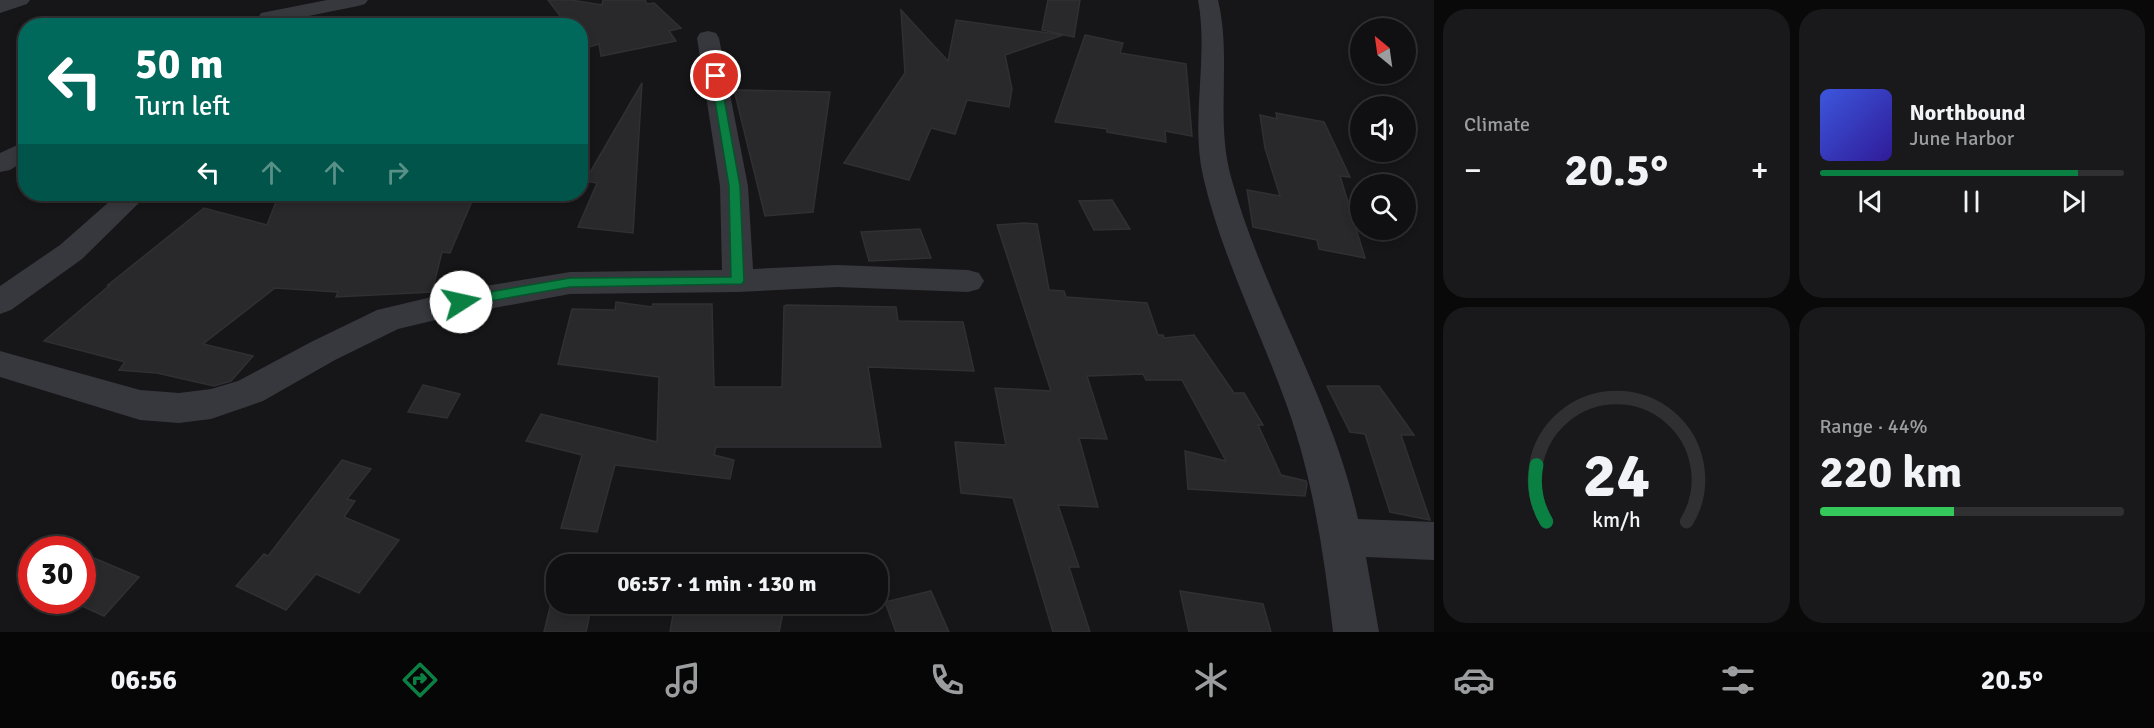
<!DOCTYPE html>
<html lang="en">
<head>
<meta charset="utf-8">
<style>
  :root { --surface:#101012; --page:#19191b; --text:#f1f3f6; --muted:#9c9d9f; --line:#303032; --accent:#0b8043 }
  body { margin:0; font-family:Signika,sans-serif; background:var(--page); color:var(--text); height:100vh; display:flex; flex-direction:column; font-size:22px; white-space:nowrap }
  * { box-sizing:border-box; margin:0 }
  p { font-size:20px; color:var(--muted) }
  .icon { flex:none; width:33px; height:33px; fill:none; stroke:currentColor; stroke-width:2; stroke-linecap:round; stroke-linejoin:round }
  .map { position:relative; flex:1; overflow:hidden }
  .sheet { display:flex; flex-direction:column; gap:9px; padding:9px; background:#09090a; width:720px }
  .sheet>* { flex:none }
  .hud { position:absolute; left:18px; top:18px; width:570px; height:183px; border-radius:24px; box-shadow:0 3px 9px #0003,0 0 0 2px var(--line); background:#00695c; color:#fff; overflow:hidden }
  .needle { width:39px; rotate:331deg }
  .fabs { position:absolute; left:1350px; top:18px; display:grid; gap:12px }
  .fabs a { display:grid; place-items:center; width:66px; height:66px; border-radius:50%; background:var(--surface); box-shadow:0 3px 9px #0003,0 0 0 2px var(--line); font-size:30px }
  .speed { position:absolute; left:18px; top:536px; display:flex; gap:12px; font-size:30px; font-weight:700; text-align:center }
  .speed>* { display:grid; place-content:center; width:78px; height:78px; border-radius:50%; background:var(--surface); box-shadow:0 3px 9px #0003,0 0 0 2px var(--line); line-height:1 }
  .speed .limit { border:9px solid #d22; background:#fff; color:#111 }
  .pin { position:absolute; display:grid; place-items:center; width:51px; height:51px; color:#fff; margin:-26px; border:3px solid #fff; border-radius:50%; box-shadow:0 2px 6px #0007 }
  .me { position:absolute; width:66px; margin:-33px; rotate:80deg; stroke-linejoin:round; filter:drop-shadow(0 0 4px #0008) }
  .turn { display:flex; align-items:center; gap:21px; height:126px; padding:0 18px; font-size:27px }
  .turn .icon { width:78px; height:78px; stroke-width:2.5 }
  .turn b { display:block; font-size:42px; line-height:51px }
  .lanes { display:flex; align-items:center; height:57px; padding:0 18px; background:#0003; justify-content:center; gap:30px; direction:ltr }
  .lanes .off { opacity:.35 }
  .big { font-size:45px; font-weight:700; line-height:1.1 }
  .sheet .widget { flex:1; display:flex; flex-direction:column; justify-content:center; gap:9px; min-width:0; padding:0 21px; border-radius:24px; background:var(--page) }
  .sheet .dial { align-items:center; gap:0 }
  .dial svg { height:156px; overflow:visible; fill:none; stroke:var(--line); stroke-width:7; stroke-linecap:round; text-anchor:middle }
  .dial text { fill:var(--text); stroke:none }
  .song { display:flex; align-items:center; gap:18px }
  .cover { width:72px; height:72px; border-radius:9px; background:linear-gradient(135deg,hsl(230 70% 55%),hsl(250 70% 35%)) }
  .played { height:6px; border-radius:3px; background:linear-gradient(90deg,var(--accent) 85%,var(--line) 85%) }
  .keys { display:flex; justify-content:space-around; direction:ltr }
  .heat { display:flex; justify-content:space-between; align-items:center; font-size:33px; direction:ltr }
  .charge { height:9px; border-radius:4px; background:linear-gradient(90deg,#34c759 44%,var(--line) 0) }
  .sheet .tiles { flex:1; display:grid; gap:9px; grid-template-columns:repeat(2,1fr) }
  .trip { position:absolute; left:546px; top:554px; width:342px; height:60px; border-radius:24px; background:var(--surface); box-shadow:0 3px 9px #0003,0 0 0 2px var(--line); font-weight:700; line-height:60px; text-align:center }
  .dock { display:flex; height:96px; justify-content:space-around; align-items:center; background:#060607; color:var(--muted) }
  .dock .icon { width:42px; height:42px }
  .dock .active { color:var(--accent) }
  .dock b { font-size:27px; color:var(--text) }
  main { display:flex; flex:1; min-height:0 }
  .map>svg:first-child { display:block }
</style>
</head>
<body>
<main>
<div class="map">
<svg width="1434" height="632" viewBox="0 0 1434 632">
  <rect width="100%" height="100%" fill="#161618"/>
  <g fill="#29292c" stroke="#303034" stroke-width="1.5">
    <path d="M548 0H571L602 5 603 0H645L647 4 654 3 681 28 669 31 676 41 601 56 599 44 586 48 580 41V26H568Z"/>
    <path d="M1048 0H1080L1074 37 1042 30Z"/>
    <path d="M901 10 948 61 956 20 1063 35 1005 55 1012 89 1009 107 967 100 955 134 931 128 909 180 844 163 905 73Z"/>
    <path d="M1085 35 1123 43 1120 53 1186 64 1192 136 1165 131 1166 142 1107 132V129L1055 122Z"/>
    <path d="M642 83 633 233 578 227 597 183 585 181Z"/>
    <path d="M734 90 830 92 813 212 765 216Z"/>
    <path d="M1276 113 1324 122 1350 177 1340 176 1365 258 1319 249 1317 240 1253 227 1247 190 1280 196 1265 148 1260 115 1277 119Z"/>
    <path d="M279 194H475L450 253 442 252 432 292 336 297 338 292 275 288 203 344 253 356 231 381 214 386 157 373 119 370 125 362 44 341 110 285H108L204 208 267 225Z"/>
    <path d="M1112 200 1130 229 1094 230 1079 201Z"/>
    <path d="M1024 223 1037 224 1049 290 1064 291 1066 297 1147 303 1158 335H1163L1164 338 1194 335 1234 393H1244L1263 425H1258L1281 475 1306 481 1307 484 1305 496 1188 489 1185 451 1226 461 1182 380H1146L1143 374 1087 376 1107 439 1079 438 1098 507 1058 505 1079 567H1069L1090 632H1053L1013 498 961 493 955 442 1006 445 995 388 1051 391 997 225Z"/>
    <path d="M920 229 931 258 869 261 861 232Z"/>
    <path d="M616 302 652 307 653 304H712L714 387H782L784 306 787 305 896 307 898 321 963 322 974 371 868 367 881 447H716L714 455 734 460 730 479 615 465 597 532 561 528 582 455 526 441 541 414 657 442 659 377 558 364 572 309 615 310Z"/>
    <path d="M423 385 460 394 447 418 408 412Z"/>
    <path d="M1327 386H1379L1414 435H1401L1430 520 1390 512 1365 434 1350 432Z"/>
    <path d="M342 460 371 469 347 499 355 501 344 517 399 540 359 593 316 574 286 610 236 586 264 554 268 556Z"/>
    <path d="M82 553 139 577 104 616 82 606Z"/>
    <path d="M931 591 949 632H896L885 602Z"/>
    <path d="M1180 591 1263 604 1271 632H1189Z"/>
    <path d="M551 603H592L586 632H544Z"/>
    <path d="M675 603H785L779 632H670Z"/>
  </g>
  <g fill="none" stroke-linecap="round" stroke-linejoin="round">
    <g fill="#37383d" fill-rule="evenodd">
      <path d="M0 0H30L27 4 0 13Z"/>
      <path d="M327 0H368L365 4 358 6 269 24 261 23 258 18 261 13Z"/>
      <path d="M1198 0H1218C1232 58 1215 119 1231 177 1263 295 1332 398 1358 519L1434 522V560L1366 557 1379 632H1333C1324 555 1313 479 1287 406 1260 330 1221 255 1203 176 1190 118 1209 59 1198 0Z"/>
      <path d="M708 31 716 33 719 38 748 186 753 269 837 265 968 270 979 273 984 281 979 289 968 292 837 287 738 292 570 294 461 314 398 329 335 360 263 401 211 419 179 423 140 420 0 377V351L140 390 179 393 211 389 238 381 311 342 377 310 461 290 570 272 722 270 720 186 697 38 700 33Z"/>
      <path d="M26 141V160L10 170 0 172V153Z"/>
      <path d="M118 194H148L82 259 11 310 0 314V286L60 245Z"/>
    </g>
  </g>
  <path fill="#0b8043" stroke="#07532c" stroke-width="1.5" d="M716 73 720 76 740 186 744 281 742 284 570 287 461 306 456 305 454 302 456 298 461 297 570 278 731 277 729 186 711 76Z"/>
</svg>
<div class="fabs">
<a><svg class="needle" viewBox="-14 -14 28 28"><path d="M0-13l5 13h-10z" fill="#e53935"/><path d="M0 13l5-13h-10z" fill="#9c9d9f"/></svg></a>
<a><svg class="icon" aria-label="sound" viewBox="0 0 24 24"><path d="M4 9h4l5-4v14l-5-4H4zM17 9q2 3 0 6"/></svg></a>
<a><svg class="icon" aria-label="search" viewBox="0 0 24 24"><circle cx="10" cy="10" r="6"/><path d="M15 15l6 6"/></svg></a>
</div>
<div class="speed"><div class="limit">30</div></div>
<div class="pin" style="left:716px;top:76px;background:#d93025"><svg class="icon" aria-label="arrive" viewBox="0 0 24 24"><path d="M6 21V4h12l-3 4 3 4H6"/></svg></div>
<svg class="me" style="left:461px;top:302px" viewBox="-20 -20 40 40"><circle r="19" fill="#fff"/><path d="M0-13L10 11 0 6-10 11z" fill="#0b8043"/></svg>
<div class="trip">06:57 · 1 min · 130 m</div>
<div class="hud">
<div class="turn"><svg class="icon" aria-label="left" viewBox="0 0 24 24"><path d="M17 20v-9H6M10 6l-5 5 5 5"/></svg><div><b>50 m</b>Turn left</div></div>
<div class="lanes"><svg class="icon" aria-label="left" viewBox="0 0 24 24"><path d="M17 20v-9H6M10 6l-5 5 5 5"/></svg><svg class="icon off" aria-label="ahead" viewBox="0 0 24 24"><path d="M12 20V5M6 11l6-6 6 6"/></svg><svg class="icon off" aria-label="ahead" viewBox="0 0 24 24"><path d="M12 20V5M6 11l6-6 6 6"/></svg><svg class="icon off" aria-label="right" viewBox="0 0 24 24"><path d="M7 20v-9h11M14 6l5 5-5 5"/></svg></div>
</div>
</div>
<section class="sheet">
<div class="tiles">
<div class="widget"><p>Climate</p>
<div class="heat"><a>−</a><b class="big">20.5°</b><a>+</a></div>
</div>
<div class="widget">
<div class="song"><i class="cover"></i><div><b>Northbound</b><p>June Harbor</p></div></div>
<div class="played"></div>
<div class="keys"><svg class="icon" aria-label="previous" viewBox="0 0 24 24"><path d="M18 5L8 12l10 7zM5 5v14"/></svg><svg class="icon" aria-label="pause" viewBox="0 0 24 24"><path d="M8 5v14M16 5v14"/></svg><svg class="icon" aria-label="next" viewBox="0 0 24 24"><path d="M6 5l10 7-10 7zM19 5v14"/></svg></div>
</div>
<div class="widget dial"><svg viewBox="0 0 100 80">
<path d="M14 69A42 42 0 1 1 86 69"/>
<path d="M14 69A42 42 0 0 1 9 40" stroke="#0b8043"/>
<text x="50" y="56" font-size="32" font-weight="700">24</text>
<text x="50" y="72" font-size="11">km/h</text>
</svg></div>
<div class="widget"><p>Range · 44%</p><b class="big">220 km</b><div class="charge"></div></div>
</div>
</section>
</main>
<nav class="dock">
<b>06:56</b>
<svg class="icon active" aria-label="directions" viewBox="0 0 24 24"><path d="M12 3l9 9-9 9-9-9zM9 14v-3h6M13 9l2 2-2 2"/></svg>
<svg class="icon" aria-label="music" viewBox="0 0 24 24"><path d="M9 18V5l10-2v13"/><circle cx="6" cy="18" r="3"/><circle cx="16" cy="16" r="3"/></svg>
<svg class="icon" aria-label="phone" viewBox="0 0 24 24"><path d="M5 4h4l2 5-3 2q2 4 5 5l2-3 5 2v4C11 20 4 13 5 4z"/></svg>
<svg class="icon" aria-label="climate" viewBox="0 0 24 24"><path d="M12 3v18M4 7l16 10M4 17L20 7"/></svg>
<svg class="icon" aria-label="car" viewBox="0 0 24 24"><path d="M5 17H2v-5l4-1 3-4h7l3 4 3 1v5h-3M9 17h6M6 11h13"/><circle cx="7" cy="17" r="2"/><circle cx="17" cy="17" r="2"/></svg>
<svg class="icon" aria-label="filters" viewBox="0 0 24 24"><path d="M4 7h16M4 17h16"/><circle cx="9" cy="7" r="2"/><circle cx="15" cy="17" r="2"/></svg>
<b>20.5°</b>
</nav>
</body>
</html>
